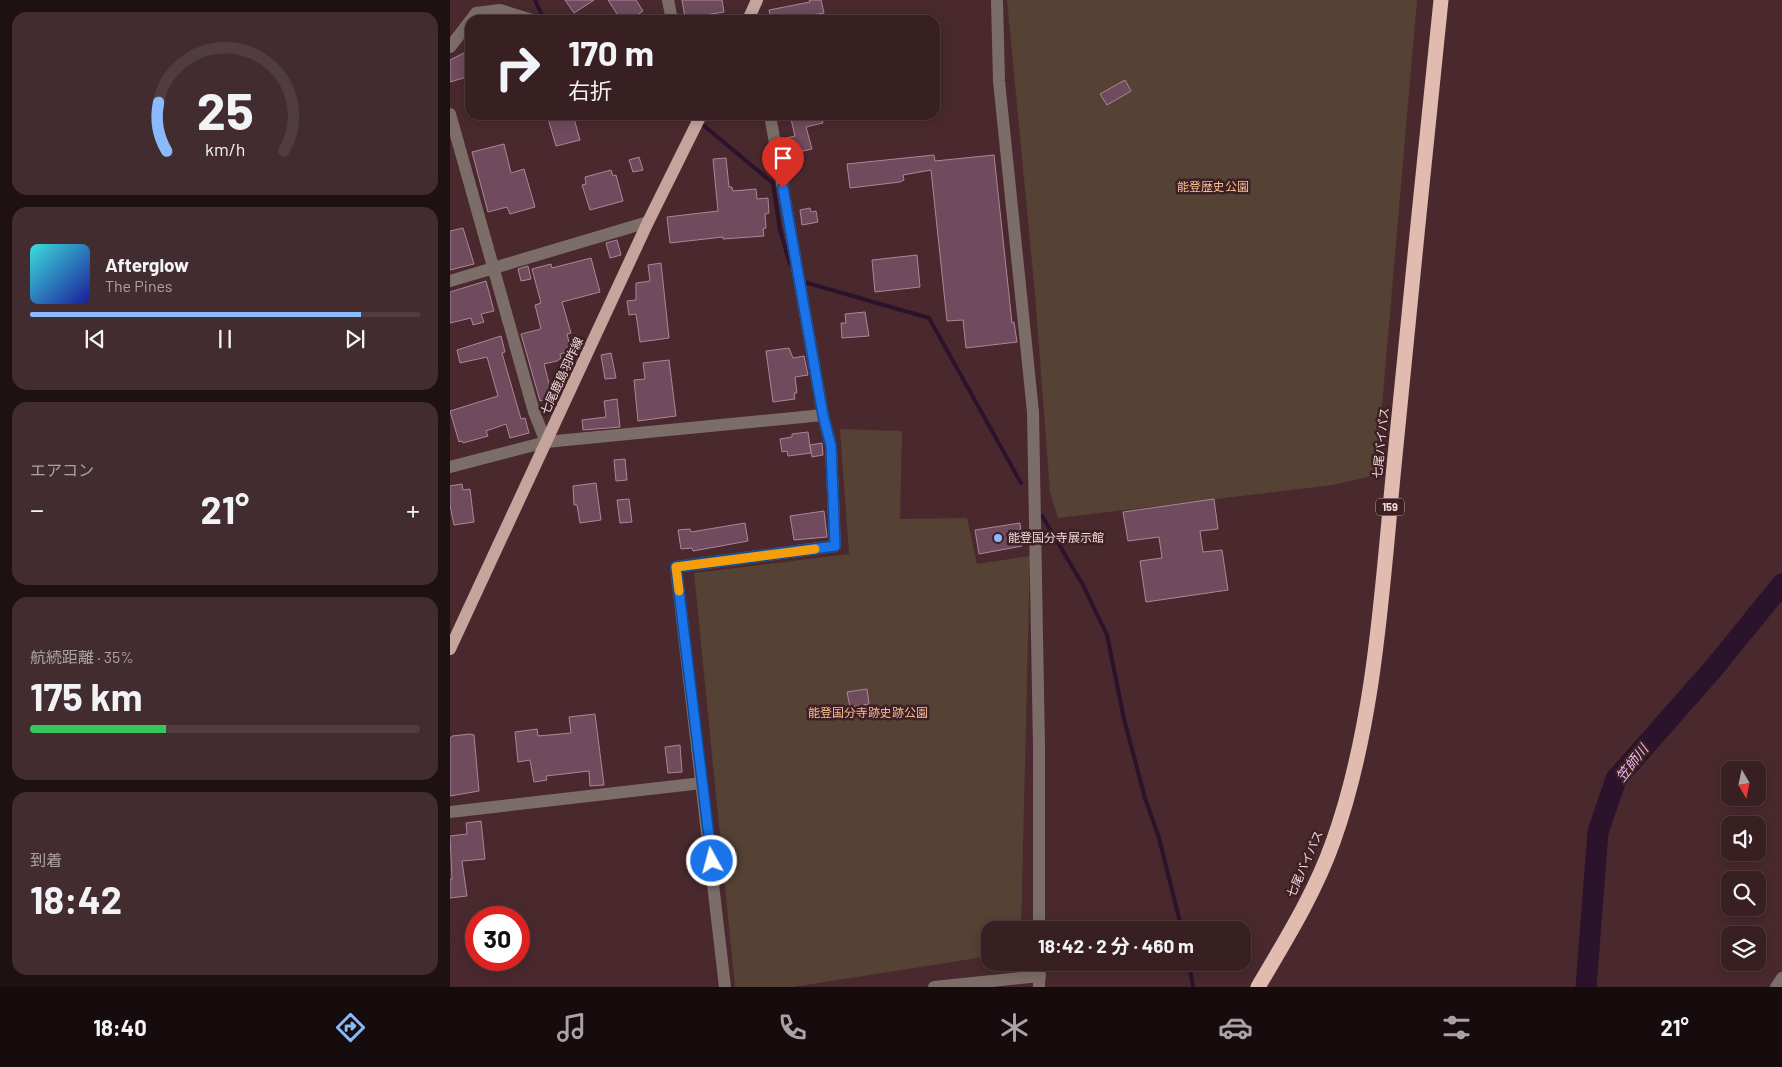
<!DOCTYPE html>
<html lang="ja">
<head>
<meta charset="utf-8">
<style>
  :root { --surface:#371f22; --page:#422c2f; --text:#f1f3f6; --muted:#aaa2a5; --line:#513d40; --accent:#88bafc }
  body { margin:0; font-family:Barlow,"Noto Sans JP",sans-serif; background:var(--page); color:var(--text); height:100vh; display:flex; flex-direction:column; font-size:19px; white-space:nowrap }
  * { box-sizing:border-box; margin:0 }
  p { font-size:16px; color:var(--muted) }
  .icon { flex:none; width:28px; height:28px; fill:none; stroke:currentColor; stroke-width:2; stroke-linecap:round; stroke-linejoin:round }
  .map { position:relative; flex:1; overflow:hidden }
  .details { display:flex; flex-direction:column; gap:12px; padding:12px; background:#1e1113; width:450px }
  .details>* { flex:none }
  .top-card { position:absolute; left:15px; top:15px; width:475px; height:105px; border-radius:15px; box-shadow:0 2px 12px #0003,0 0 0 1px var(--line); background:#371f22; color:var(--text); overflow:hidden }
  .needle { width:32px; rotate:171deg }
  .fabs { position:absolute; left:1271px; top:761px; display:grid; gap:10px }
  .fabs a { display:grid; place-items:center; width:45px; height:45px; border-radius:10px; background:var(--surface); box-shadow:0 2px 12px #0003,0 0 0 1px var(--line); font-size:25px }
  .speed { position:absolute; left:15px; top:906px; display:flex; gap:10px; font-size:25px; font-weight:700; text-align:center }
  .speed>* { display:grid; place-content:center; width:65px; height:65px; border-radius:50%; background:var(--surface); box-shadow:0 2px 12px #0003,0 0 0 1px var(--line); line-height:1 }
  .speed .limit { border:8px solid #d22; background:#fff; color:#111 }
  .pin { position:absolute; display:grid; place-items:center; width:42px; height:42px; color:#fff; margin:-51px -21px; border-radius:50% 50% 50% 0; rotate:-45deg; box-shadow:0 0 5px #0007 }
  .pin .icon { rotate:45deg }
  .me { position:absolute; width:55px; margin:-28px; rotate:353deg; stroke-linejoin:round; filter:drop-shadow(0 0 4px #0008) }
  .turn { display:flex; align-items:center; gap:18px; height:105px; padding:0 20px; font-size:22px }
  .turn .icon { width:65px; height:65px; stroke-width:2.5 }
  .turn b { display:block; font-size:35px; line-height:42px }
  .big { font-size:38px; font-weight:700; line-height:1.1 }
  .details .tile { flex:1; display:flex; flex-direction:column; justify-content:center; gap:8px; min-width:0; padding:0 18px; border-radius:15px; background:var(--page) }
  .details .dial { align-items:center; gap:0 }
  .dial svg { height:130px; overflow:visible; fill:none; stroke:var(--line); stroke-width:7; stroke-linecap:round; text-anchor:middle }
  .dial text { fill:var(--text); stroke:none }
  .song { display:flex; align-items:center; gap:15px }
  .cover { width:60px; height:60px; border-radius:8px; background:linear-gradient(135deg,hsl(180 70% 55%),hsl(240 70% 35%)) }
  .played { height:5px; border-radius:2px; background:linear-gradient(90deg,var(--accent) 85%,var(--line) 85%) }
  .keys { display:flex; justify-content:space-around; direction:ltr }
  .heat { display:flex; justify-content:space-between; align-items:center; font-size:28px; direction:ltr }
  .charge { height:8px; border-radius:4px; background:linear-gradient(90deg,#34c759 35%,var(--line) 0) }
  .trip { position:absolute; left:531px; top:921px; width:270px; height:50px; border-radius:15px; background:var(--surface); box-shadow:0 2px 12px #0003,0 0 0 1px var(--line); font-weight:700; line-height:50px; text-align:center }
  .tabs { display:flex; height:80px; justify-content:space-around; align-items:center; background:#160c0e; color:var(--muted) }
  .tabs .icon { width:35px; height:35px }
  .tabs .active { color:var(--accent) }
  .tabs b { font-size:22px; color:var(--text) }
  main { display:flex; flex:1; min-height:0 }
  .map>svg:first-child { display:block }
</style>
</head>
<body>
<main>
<section class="details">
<div class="tile dial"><svg viewBox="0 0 100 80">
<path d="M14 69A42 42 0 1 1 86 69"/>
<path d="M14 69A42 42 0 0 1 9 39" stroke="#88bafc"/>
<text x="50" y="56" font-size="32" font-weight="700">25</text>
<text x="50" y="72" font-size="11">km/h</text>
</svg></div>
<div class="tile">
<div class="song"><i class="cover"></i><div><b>Afterglow</b><p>The Pines</p></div></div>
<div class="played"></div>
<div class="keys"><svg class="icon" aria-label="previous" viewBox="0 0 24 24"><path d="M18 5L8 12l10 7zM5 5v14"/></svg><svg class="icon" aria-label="pause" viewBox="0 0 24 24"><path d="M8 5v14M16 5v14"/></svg><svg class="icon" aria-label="next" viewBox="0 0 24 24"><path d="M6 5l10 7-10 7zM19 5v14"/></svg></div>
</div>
<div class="tile"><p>エアコン</p>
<div class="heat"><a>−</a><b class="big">21°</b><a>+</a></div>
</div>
<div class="tile"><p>航続距離 · 35%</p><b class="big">175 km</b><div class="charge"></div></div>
<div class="tile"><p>到着</p><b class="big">18:42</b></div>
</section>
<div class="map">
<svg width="1332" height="987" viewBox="0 0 1332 987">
  <rect width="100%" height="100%" fill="#49292e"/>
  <g fill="#554234">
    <path d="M557 0H967L926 475 883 485 608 518 600 492 585 294Z"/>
    <path d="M390 429 452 431 450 519 517 518 527 564 580 556 571 930H540V956L343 987H285L244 573 399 554Z"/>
  </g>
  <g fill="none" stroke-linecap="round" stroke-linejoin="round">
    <g stroke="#2b132c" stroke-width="4">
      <path d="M85 0 94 20"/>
      <path d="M241 115 323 183 330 230 340 264"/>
      <path d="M354 282 479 318 571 483"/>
      <path d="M592 516 633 585 657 635 674 719 695 798 709 838 732 930"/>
      <path d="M739 962 743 987"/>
    </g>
    <path stroke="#2b132c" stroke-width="21" d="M1136 987 1148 832 1166 779 1263 669 1332 584"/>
  </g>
  <g fill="#6f4b5d" stroke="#aa8798">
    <path d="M115 0H144L124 13Z"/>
    <path d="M158 0H186L193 11 180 20H171Z"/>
    <path d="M232 0H272L274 12 235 18Z"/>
    <path d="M359 0H371L374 13 350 17V20H321L319 10 360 2Z"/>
    <path d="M20 50V76L0 82V60Z"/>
    <path d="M675 80 681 91 657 105 650 94Z"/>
    <path d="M97 115H123L130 140 106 146Z"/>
    <path d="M340 115H371L373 123 356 127 362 149 340 154 336 138 345 136Z"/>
    <path d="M54 144 61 173 74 169 85 207 60 214 57 207 38 212 22 152Z"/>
    <path d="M484 155 485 161 544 155 562 323 564 322 567 342 516 348 513 320 497 321 481 170 453 175 454 180 450 182 400 188 397 164Z"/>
    <path d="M189 157 193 170 183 172 179 160Z"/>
    <path d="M276 158 279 187H282L283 191 306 189 307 199 318 198 319 213 315 214 316 228 313 229 314 236 273 239V237L220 243 217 217 268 211 263 159Z"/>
    <path d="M161 170 163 176 166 175 173 201 140 210 132 185 136 184 135 177Z"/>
    <path d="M360 208 361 212 366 211 368 222 352 225 350 210Z"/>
    <path d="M13 228 24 264 0 270V231Z"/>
    <path d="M167 240 171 255 160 258 156 243Z"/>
    <path d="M467 255 470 287 425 292 422 260Z"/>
    <path d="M141 258 150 292 112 302 121 333 117 334 121 351 110 354 111 358 107 361 94 364 101 391 99 392 100 398 90 401 71 334 91 329 85 305 91 303 82 269 101 264 102 268Z"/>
    <path d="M211 263 219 338 190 342 186 314 179 315 177 301 186 300V283L200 281 198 265Z"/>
    <path d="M78 266 81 279 71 281 68 269Z"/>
    <path d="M36 281 44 311 31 314 34 322 23 325 21 318 0 323V292Z"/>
    <path d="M415 312 419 336 392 338 391 323H396L395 314Z"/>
    <path d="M51 336 55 352 52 353 71 419 75 418 79 433 60 438 56 424 36 431 38 436 13 443 12 441 9 442 0 411 48 396 37 357 10 363 7 350Z"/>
    <path d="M339 348 343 358 354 356 358 375 345 377 347 393H344L345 399 323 402 316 351Z"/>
    <path d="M161 353 166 378 155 379 151 355Z"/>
    <path d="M219 360 226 416 188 421 184 380 195 379 193 363Z"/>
    <path d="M167 399 170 427 133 430 132 420 156 417 154 401Z"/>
    <path d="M358 432 361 453 338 456 337 451 332 452 330 439 342 437V434Z"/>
    <path d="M372 443 373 455 362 457 360 445Z"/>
    <path d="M175 459 177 480 166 481 164 460Z"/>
    <path d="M146 483 151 520 130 523 127 505H124L123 486Z"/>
    <path d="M12 484 13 490 20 489 24 522 4 525 0 505V486Z"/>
    <path d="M179 499 182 522 170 523 167 500Z"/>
    <path d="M764 499 768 529 750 531 753 552 772 550 778 590 696 602 690 561 712 558 709 537 678 541 673 512Z"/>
    <path d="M374 511 377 537 344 540 340 516Z"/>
    <path d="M295 523 298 541 243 551 242 548 231 549 228 530 240 529 241 532Z"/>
    <path d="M570 523 572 546 529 554 525 530Z"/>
    <path d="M417 689 419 704 400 707 397 692Z"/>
    <path d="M145 714 154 785 140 786 139 771 96 776 97 780 84 782 80 760 68 762 65 732 87 729 88 736 121 733 119 717Z"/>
    <path d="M20 734 24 735 29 791 0 796V738L2 736Z"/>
    <path d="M230 745 232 772 218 773 215 747Z"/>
    <path d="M31 821 35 859 12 861 17 896 0 898V879H2L0 836 17 834 16 823Z"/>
  </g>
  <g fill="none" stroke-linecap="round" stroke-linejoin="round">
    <g stroke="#7d6d69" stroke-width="12">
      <path d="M218 0 222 20"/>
      <path d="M547 0 549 81 583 412 589 746V930"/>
      <path d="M21 20 26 13 50 10 82 20"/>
      <path d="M0 47 20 21"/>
      <path d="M0 114 84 412 96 442"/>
      <path d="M0 281 198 222"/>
      <path d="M0 467 96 442 373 415"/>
      <path d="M0 812 252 783"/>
      <path d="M275 987 226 567 385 546 381 446 373 415 320 115"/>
      <path d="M484 987 590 976"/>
      <path d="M589 987 590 962"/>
      <path d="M1326 987 1332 978"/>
    </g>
    <g stroke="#c5a49c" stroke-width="12">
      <path d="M298 20 307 0"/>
      <path d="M0 649 198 222 251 115"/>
    </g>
    <path stroke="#e1bab0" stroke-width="15" d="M808 987C835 941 865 893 883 842 925 725 932 589 944 466 959 311 975 155 991 0"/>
  </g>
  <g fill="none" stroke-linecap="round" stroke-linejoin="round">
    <g stroke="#114b97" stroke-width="12">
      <path id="route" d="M262 861 226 567 385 546 381 446 373 415 333 188"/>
    </g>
    <use href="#route" stroke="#1a73e8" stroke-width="9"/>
    <path stroke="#f59e0b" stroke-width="9" d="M229 591 226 567 365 549"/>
  </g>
  <circle fill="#88bafc" stroke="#3e1f24" stroke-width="2" cx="548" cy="538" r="5"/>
  <g text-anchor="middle" stroke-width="5" stroke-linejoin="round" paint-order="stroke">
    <rect fill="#3e1f24" stroke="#bba3a6" stroke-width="1" x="926" y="498.5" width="28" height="17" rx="4"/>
    <g font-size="11" font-weight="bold" fill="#f1dcde">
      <text x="940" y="511">159</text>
    </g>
    <g font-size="12" fill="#f8be94" stroke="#3e1f24">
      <text x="763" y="191">能登歴史公園</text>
      <text x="418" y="717">能登国分寺跡史跡公園</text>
    </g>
    <g font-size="12" fill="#f1dcde" stroke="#3e1f24">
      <text transform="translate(112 376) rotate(-65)" y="4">七尾鹿島羽咋線</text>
      <text transform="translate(931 443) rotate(-84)" y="4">七尾バイパス</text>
      <text transform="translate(855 864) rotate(-66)" y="4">七尾バイパス</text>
    </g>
    <g font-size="12" fill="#f1dcde" stroke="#3e1f24" text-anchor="start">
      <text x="558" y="542">能登国分寺展示館</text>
    </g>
    <g font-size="14" font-style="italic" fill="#e9b9eb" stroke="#3e1f24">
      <text transform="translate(1182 763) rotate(-52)" y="5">笠師川</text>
    </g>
  </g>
</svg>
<div class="fabs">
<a><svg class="needle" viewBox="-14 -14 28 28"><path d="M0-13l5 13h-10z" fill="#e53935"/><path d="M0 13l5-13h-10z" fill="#aaa2a5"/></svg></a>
<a><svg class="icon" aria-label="sound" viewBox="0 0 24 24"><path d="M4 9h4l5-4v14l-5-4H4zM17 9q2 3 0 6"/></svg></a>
<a><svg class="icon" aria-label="search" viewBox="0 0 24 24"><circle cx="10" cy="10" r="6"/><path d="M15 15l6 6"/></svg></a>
<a><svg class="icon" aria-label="layers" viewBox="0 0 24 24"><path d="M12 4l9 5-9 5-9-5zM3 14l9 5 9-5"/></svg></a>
</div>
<div class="speed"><div class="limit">30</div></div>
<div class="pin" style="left:333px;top:188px;background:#d93025"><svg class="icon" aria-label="arrive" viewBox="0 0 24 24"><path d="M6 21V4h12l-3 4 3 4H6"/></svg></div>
<svg class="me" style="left:262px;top:861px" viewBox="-20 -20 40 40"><circle r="17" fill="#1a73e8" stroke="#fff" stroke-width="3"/><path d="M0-11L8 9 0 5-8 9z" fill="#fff"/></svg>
<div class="trip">18:42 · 2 分 · 460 m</div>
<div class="top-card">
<div class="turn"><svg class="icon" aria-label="right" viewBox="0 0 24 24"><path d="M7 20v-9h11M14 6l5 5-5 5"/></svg><div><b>170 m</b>右折</div></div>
</div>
</div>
</main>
<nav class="tabs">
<b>18:40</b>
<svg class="icon active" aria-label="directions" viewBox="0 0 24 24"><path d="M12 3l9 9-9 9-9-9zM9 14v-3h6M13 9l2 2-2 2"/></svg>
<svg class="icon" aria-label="music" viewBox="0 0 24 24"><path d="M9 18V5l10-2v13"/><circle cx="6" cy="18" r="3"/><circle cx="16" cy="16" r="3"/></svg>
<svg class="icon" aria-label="phone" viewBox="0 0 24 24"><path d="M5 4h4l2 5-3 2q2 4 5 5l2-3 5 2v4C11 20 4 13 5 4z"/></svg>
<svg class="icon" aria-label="climate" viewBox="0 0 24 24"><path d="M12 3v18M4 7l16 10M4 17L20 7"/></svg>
<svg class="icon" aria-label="car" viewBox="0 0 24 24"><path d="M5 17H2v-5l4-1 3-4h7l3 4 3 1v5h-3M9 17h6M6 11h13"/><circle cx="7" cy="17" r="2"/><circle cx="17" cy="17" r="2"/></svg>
<svg class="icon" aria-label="filters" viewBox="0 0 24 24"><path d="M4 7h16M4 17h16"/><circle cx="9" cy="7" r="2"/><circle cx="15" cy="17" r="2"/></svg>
<b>21°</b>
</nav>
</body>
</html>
